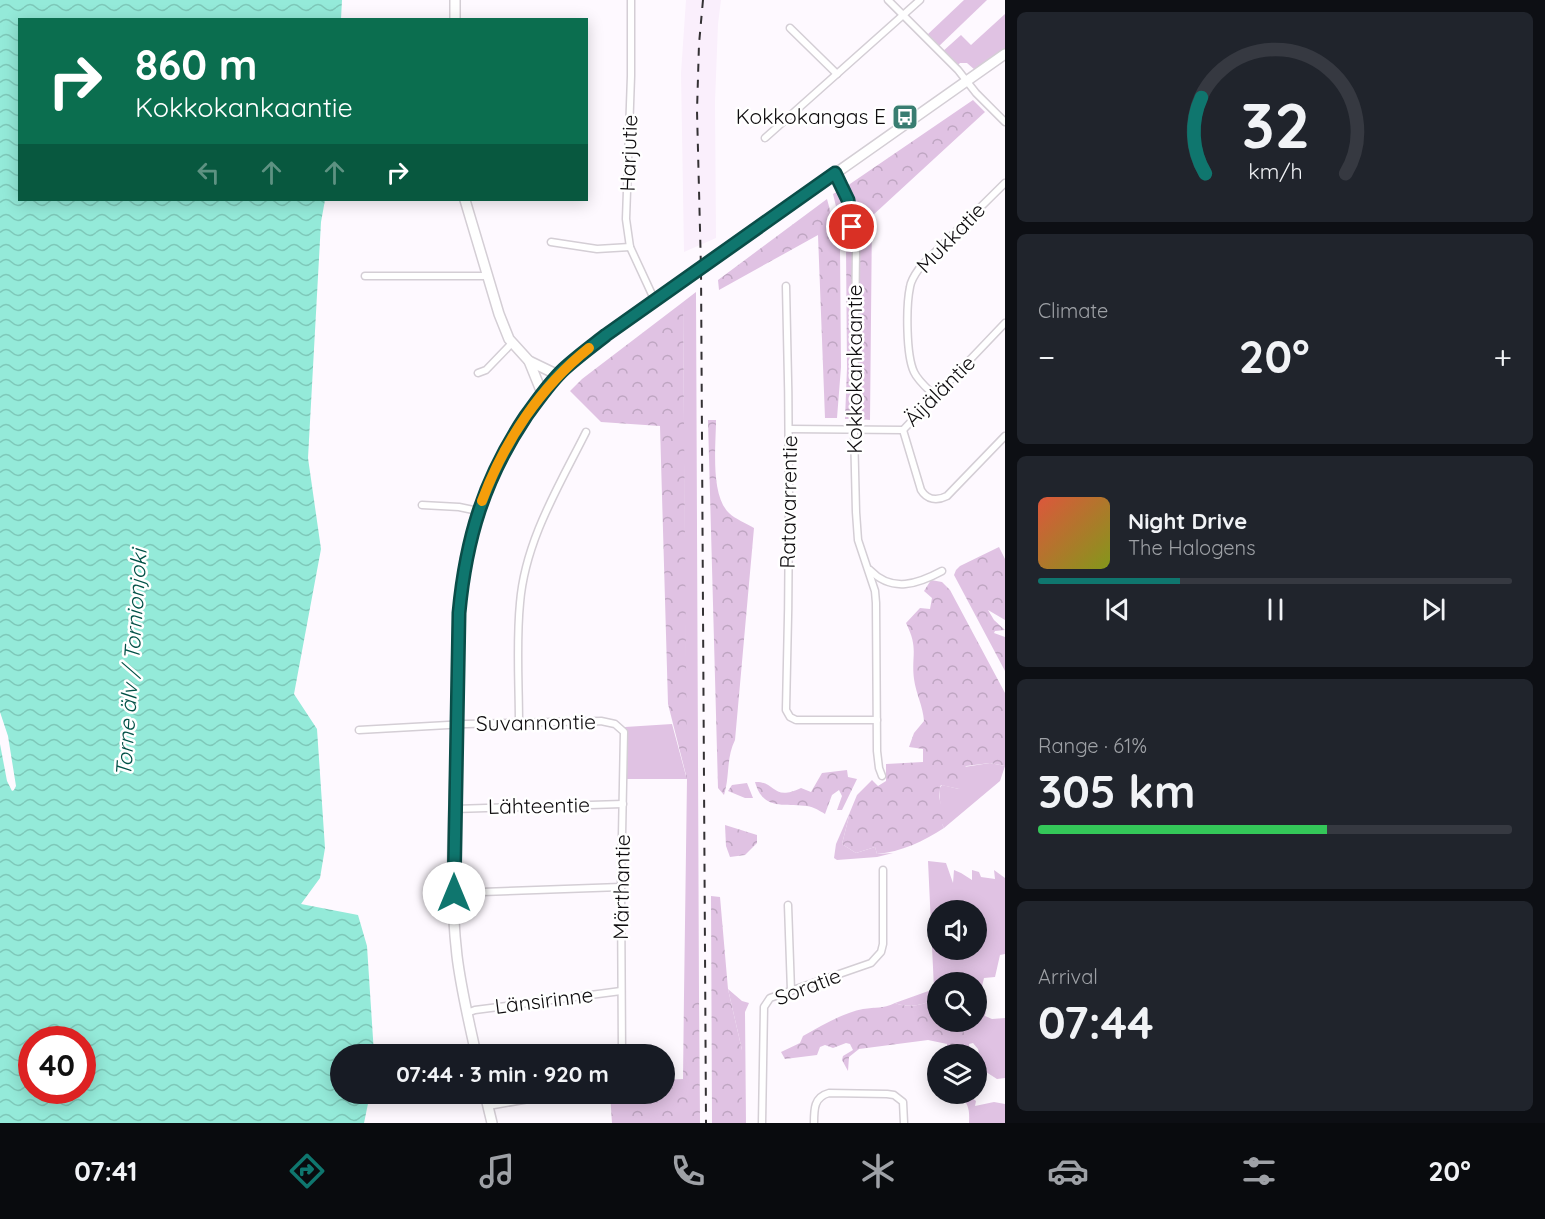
<!DOCTYPE html>
<html lang="en">
<head>
<meta charset="utf-8">
<style>
  :root { --surface:#171b24; --page:#20242c; --text:#f1f3f6; --muted:#9ea1a6; --line:#363941; --accent:#0f766e }
  body { margin:0; font-family:Quicksand,sans-serif; background:var(--page); color:var(--text); height:100vh; display:flex; flex-direction:column; font-size:22px; white-space:nowrap }
  * { box-sizing:border-box; margin:0 }
  p { font-size:20px; color:var(--muted) }
  .icon { flex:none; width:33px; height:33px; fill:none; stroke:currentColor; stroke-width:2; stroke-linecap:round; stroke-linejoin:round }
  .map { position:relative; flex:1; overflow:hidden }
  .drawer { display:flex; flex-direction:column; gap:12px; padding:12px; background:#0d0f14; width:540px }
  .drawer>* { flex:none }
  .guide { position:absolute; left:18px; top:18px; width:570px; height:183px; border-radius:0px; box-shadow:0 3px 15px #0003; background:#0b6e4f; color:#fff; overflow:hidden }
  .controls { position:absolute; left:927px; top:900px; display:grid; gap:12px }
  .controls a { display:grid; place-items:center; width:60px; height:60px; border-radius:50%; background:var(--surface); box-shadow:0 3px 15px #0003; font-size:30px }
  .speed { position:absolute; left:18px; top:1026px; display:flex; gap:12px; font-size:30px; font-weight:700; text-align:center }
  .speed>* { display:grid; place-content:center; width:78px; height:78px; border-radius:50%; background:var(--surface); box-shadow:0 3px 15px #0003; line-height:1 }
  .speed .limit { border:9px solid #d22; background:#fff; color:#111 }
  .pin { position:absolute; display:grid; place-items:center; width:51px; height:51px; color:#fff; margin:-26px; border:3px solid #fff; border-radius:50%; box-shadow:0 2px 6px #0007 }
  .me { position:absolute; width:66px; margin:-33px; rotate:0deg; stroke-linejoin:round; filter:drop-shadow(0 0 4px #0008) }
  .turn { display:flex; align-items:center; gap:21px; height:126px; padding:0 18px; font-size:27px }
  .turn .icon { width:78px; height:78px; stroke-width:2.5 }
  .turn b { display:block; font-size:42px; line-height:51px }
  .lanes { display:flex; align-items:center; height:57px; padding:0 18px; background:#0003; justify-content:center; gap:30px; direction:ltr }
  .lanes .off { opacity:.35 }
  .big { font-size:45px; font-weight:700; line-height:1.1 }
  .drawer .card { flex:1; display:flex; flex-direction:column; justify-content:center; gap:9px; min-width:0; padding:0 21px; border-radius:9px; background:var(--page) }
  .drawer .dial { align-items:center; gap:0 }
  .dial svg { height:156px; overflow:visible; fill:none; stroke:var(--line); stroke-width:7; stroke-linecap:round; text-anchor:middle }
  .dial text { fill:var(--text); stroke:none }
  .song { display:flex; align-items:center; gap:18px }
  .cover { width:72px; height:72px; border-radius:9px; background:linear-gradient(135deg,hsl(10 70% 55%),hsl(70 70% 35%)) }
  .played { height:6px; border-radius:3px; background:linear-gradient(90deg,var(--accent) 30%,var(--line) 30%) }
  .keys { display:flex; justify-content:space-around; direction:ltr }
  .heat { display:flex; justify-content:space-between; align-items:center; font-size:33px; direction:ltr }
  .charge { height:9px; border-radius:4px; background:linear-gradient(90deg,#34c759 61%,var(--line) 0) }
  .trip { position:absolute; left:330px; top:1044px; width:345px; height:60px; border-radius:30px; background:var(--surface); box-shadow:0 3px 15px #0003; font-weight:700; line-height:60px; text-align:center }
  .dock { display:flex; height:96px; justify-content:space-around; align-items:center; background:#090b0e; color:var(--muted) }
  .dock .icon { width:42px; height:42px }
  .dock .active { color:var(--accent) }
  .dock b { font-size:27px; color:var(--text) }
  main { display:flex; flex:1; min-height:0 }
  .map>svg:first-child { display:block }
</style>
</head>
<body>
<main>
<div class="map">
<svg width="1005" height="1123" viewBox="0 0 1005 1123">
  <defs>
    <pattern id="forest-crowns" width="20" height="18" patternUnits="userSpaceOnUse" patternTransform="scale(1.5)"><rect width="20" height="18" fill="#e0c2e3"/><path d="M2 6a3 3 0 1 1 6 0M12 15a3 3 0 1 1 6 0" fill="none" stroke="#bfa6c2"/></pattern>
    <pattern id="water-waves" width="16" height="10" patternUnits="userSpaceOnUse" patternTransform="scale(1.5)"><rect width="16" height="10" fill="#94ead9"/><path d="M0 5q4-4 8 0t8 0" fill="none" stroke="#7ec8b9"/></pattern>
  </defs>
  <rect width="100%" height="100%" fill="#fef9ff"/>
  <path fill="#faeffc" d="M686 0H721L718 24 715 102 716 238 684 252 681 73Z"/>
  <g fill="#e0c2e3" fill-rule="evenodd">
    <path d="M964 0H987L937 48 926 36Z"/>
    <path d="M1005 14V49L975 70 967 63H960L956 67 941 53 961 35 971 45Z"/>
    <path d="M696 292 699 995H684L687 779H625V727L672 724 686 776 683 302Z"/>
    <path d="M990 763 1005 766 1000 781 944 828 942 824 939 789 942 785 959 789 964 767Z"/>
    <path d="M850 812 842 844 856 853 875 847 877 854 893 853 877 857 837 860 834 858 836 844Z"/>
    <path d="M928 861 946 863 953 883 954 870 961 873 972 880V870L979 872 981 877 995 879 994 870 1005 878V954L1000 955 995 977 984 978 978 1003 981 1009 986 1010 985 1016 992 1019 1005 1018V1078L997 1079 983 1070 978 1049 973 1043 969 1044 970 1054H947V1043L952 1045 960 1053 964 1033 960 1022H976V982H938L937 999C924 1004 909 1009 895 1003L934 989ZM938 910H976V950H938Z"/>
    <path d="M728 989 742 1001 749 1003 745 1012 746 1123H742V1050Z"/>
    <path d="M960 1094H972V1098L976 1101 975 1106 994 1102 1005 1104V1123H969C970 1109 968 1104 960 1094Z"/>
  </g>
  <g fill="url(#forest-crowns)">
    <path d="M973 100 985 112 872 216 870 420 859 419 860 247 852 198 847 186Z"/>
    <path d="M840 190 852 248V419H845L847 368 846 247 833 194Z"/>
    <path d="M827 199 840 247 841 367 837 418H825L818 235 719 290 718 280Z"/>
    <path d="M683 302 687 779 668 704 660 426 601 422 570 391 582 379Z"/>
    <path d="M708 420H716C716 445 710 495 729 513 735 519 746 523 754 528L735 740C726 758 730 776 724 795L718 788Z"/>
    <path d="M999 547 1005 559V620L988 610 994 620 1005 630 995 631 994 633 1005 637V671L954 575 956 570 960 566Z"/>
    <path d="M931 580 942 582 950 590 1005 693V766L990 763 966 766 964 769 980 772 970 784 959 789 941 785C934 798 948 812 942 824L944 828C924 841 901 852 877 854L875 847 856 853 842 844 850 812 857 795 872 780 878 786 886 781V764L923 762V749L909 747 914 733 924 721C923 706 916 694 914 679 911 655 919 649 906 623L920 608 930 609 932 598 924 591Z"/>
    <path d="M847 770 848 777 857 779 842 810H837L842 796 839 790 832 795 825 814C820 811 814 807 807 806 784 803 763 811 755 782 776 781 772 802 801 788L811 792 822 773Z"/>
    <path d="M747 783 753 798H745L728 791 732 785Z"/>
    <path d="M725 825 757 835V843L745 855 730 857 726 846Z"/>
    <path d="M711 896 720 897 728 989 742 1050V1123H712Z"/>
    <path d="M684 995H699L700 1123H612L610 1094H664L665 1080 683 1079Z"/>
    <path d="M937 999 938 1022H960L964 1033V1052L960 1053 952 1045 928 1040 859 1049 849 1057 848 1071 842 1060 843 1056 853 1050 850 1044 846 1043 833 1048 825 1045 820 1047 817 1055 785 1059 781 1052 800 1043 803 1036C821 1026 842 1013 863 1009 876 1007 882 1009 895 1003 909 1009 924 1004 937 999Z"/>
  </g>
  <path fill="url(#water-waves)" fill-rule="evenodd" d="M0 0H342L341 19 20 20V200H325L321 222 308 458 321 549 294 694 317 729 325 848 320 878 301 904 358 915 367 946 374 1054H340V1094H370L364 1123H0V744L7 781 12 791 14 790 16 786 8 736 0 712ZM32 1040H82V1090H32Z"/>
  <g fill="none" stroke-linecap="round" stroke-linejoin="round">
    <g stroke="#d4ced5" stroke-width="9">
      <g id="street">
        <path d="M631 0V76L626 219 630 247 655 301"/>
        <path d="M888 0 958 70 976 93 1005 122"/>
        <path d="M790 28 837 74"/>
        <path d="M765 138 920 0"/>
        <path d="M835 173 848 200 856 247 854 429 856 512 858 540 875 591 876 603 877 751 879 768 882 776"/>
        <path d="M551 242 597 249 630 247"/>
        <path d="M365 276H487"/>
        <path d="M786 286C790 427 790 568 786 710L790 717 796 720H877"/>
        <path d="M478 373 486 370 512 343"/>
        <path d="M936 397C928 389 918 381 914 372 906 355 906 306 910 287 911 279 916 273 921 266L1005 183"/>
        <path d="M790 429 903 430 1005 323"/>
        <path d="M903 430 921 490C927 500 937 501 947 496L1005 436"/>
        <path d="M422 505 459 507 478 511"/>
        <path d="M870 570C892 593 918 584 942 571"/>
        <path d="M519 724C519 684 516 643 520 603 525 541 559 486 586 432"/>
        <path d="M359 730 466 724 601 721 615 724 624 732 621 887 622 1054"/>
        <path d="M454 809 623 804"/>
        <path d="M454 893 621 887"/>
        <path d="M788 905 791 991"/>
        <path d="M467 1013 475 1010 621 991"/>
        <path d="M488 1106 558 1094"/>
        <path d="M762 1123 764 1007 770 998 871 963 881 952 883 944V870"/>
        <path d="M814 1123C814 1109 814 1097 829 1093L887 1094 894 1095 903 1102 904 1123"/>
      </g>
    </g>
    <g stroke="#d4ced5" stroke-width="12">
      <g id="secondary">
        <path d="M455 20V0"/>
        <path d="M465 200 499 314 509 339 529 361 558 375"/>
        <path d="M529 361 542 393"/>
        <path d="M476 1054C469 1022 461 989 457 956 449 889 454 815 456 747 458 690 454 631 463 574 472 516 494 464 527 415 538 399 549 383 564 369 577 357 592 346 606 335L1005 54"/>
        <path d="M485 1094 492 1123"/>
      </g>
    </g>
    <use href="#street" stroke="#fff" stroke-width="6"/>
    <use href="#secondary" stroke="#fff" stroke-width="9"/>
    <path stroke="#343134" stroke-width="2" stroke-dasharray="8 8" stroke-linecap="butt" d="M703 0 699 44 697 111 701 269 706 1123"/>
  </g>
  <g fill="none" stroke-linecap="round" stroke-linejoin="round">
    <g stroke="#0a4d48" stroke-width="15">
      <path id="route" d="M454 893 459 613C466 538 484 479 526 416 538 400 549 383 564 369 577 357 592 346 606 335L835 173 848 200 852 227"/>
    </g>
    <use href="#route" stroke="#0f766e" stroke-width="10"/>
    <path stroke="#f59e0b" stroke-width="10" d="M482 501C504 442 540 387 589 348"/>
  </g>
  <defs>
    <g id="bus-square" transform="scale(1.35)"><rect x="-9" y="-9" width="18" height="18" rx="4" fill="#397d71" stroke="#fff"/><path d="M-5-6H5V4H4V6H2V4H-2V6H-4V4H-5ZM-3.5-4V0h7V-4ZM-3.5 1.2v1.5H-2V1.2ZM2 1.2v1.5H3.5V1.2Z" fill="#fff"/></g>
  </defs>
  <g fill-rule="evenodd">
    <use href="#bus-square" x="905" y="117"/>
  </g>
  <g text-anchor="middle" stroke-width="5" stroke-linejoin="round" paint-order="stroke">
    <g font-size="21" fill="#0f0d0f" stroke="#fff" text-anchor="end">
      <text x="886" y="124">Kokkokangas E</text>
    </g>
    <g font-size="21" fill="#0f0d0f" stroke="#fff">
      <text transform="translate(629 153) rotate(-88)" y="7">Harjutie</text>
      <text transform="translate(951 238) rotate(-46)" y="7">Mukkatie</text>
      <text transform="translate(855 369) rotate(-90)" y="7">Kokkokankaantie</text>
      <text transform="translate(940 391) rotate(-45)" y="7">Äijäläntie</text>
      <text transform="translate(789 502) rotate(-89)" y="7">Ratavarrentie</text>
      <text transform="translate(536 723) rotate(-1)" y="7">Suvannontie</text>
      <text transform="translate(539 806) rotate(-1)" y="7">Lähteentie</text>
      <text transform="translate(622 887) rotate(-89)" y="7">Märthantie</text>
      <text transform="translate(808 987) rotate(-21)" y="7">Soratie</text>
      <text transform="translate(544 1001) rotate(-7)" y="7">Länsirinne</text>
    </g>
    <g font-size="22" font-style="italic" fill="#025147" stroke="#fff">
      <text transform="translate(131 663) rotate(-86)" y="8">Torne älv / Tornionjoki</text>
    </g>
  </g>
</svg>
<div class="controls">
<a><svg class="icon" aria-label="sound" viewBox="0 0 24 24"><path d="M4 9h4l5-4v14l-5-4H4zM17 9q2 3 0 6"/></svg></a>
<a><svg class="icon" aria-label="search" viewBox="0 0 24 24"><circle cx="10" cy="10" r="6"/><path d="M15 15l6 6"/></svg></a>
<a><svg class="icon" aria-label="layers" viewBox="0 0 24 24"><path d="M12 4l9 5-9 5-9-5zM3 14l9 5 9-5"/></svg></a>
</div>
<div class="speed"><div class="limit">40</div></div>
<div class="pin" style="left:852px;top:227px;background:#d93025"><svg class="icon" aria-label="arrive" viewBox="0 0 24 24"><path d="M6 21V4h12l-3 4 3 4H6"/></svg></div>
<svg class="me" style="left:454px;top:893px" viewBox="-20 -20 40 40"><circle r="19" fill="#fff"/><path d="M0-13L10 11 0 6-10 11z" fill="#0f766e"/></svg>
<div class="trip">07:44 · 3 min · 920 m</div>
<div class="guide">
<div class="turn"><svg class="icon" aria-label="right" viewBox="0 0 24 24"><path d="M7 20v-9h11M14 6l5 5-5 5"/></svg><div><b>860 m</b>Kokkokankaantie</div></div>
<div class="lanes"><svg class="icon off" aria-label="left" viewBox="0 0 24 24"><path d="M17 20v-9H6M10 6l-5 5 5 5"/></svg><svg class="icon off" aria-label="ahead" viewBox="0 0 24 24"><path d="M12 20V5M6 11l6-6 6 6"/></svg><svg class="icon off" aria-label="ahead" viewBox="0 0 24 24"><path d="M12 20V5M6 11l6-6 6 6"/></svg><svg class="icon" aria-label="right" viewBox="0 0 24 24"><path d="M7 20v-9h11M14 6l5 5-5 5"/></svg></div>
</div>
</div>
<section class="drawer">
<div class="card dial"><svg viewBox="0 0 100 80">
<path d="M14 69A42 42 0 1 1 86 69"/>
<path d="M14 69A42 42 0 0 1 12 30" stroke="#0f766e"/>
<text x="50" y="56" font-size="32" font-weight="700">32</text>
<text x="50" y="72" font-size="11">km/h</text>
</svg></div>
<div class="card"><p>Climate</p>
<div class="heat"><a>−</a><b class="big">20°</b><a>+</a></div>
</div>
<div class="card">
<div class="song"><i class="cover"></i><div><b>Night Drive</b><p>The Halogens</p></div></div>
<div class="played"></div>
<div class="keys"><svg class="icon" aria-label="previous" viewBox="0 0 24 24"><path d="M18 5L8 12l10 7zM5 5v14"/></svg><svg class="icon" aria-label="pause" viewBox="0 0 24 24"><path d="M8 5v14M16 5v14"/></svg><svg class="icon" aria-label="next" viewBox="0 0 24 24"><path d="M6 5l10 7-10 7zM19 5v14"/></svg></div>
</div>
<div class="card"><p>Range · 61%</p><b class="big">305 km</b><div class="charge"></div></div>
<div class="card"><p>Arrival</p><b class="big">07:44</b></div>
</section>
</main>
<nav class="dock">
<b>07:41</b>
<svg class="icon active" aria-label="directions" viewBox="0 0 24 24"><path d="M12 3l9 9-9 9-9-9zM9 14v-3h6M13 9l2 2-2 2"/></svg>
<svg class="icon" aria-label="music" viewBox="0 0 24 24"><path d="M9 18V5l10-2v13"/><circle cx="6" cy="18" r="3"/><circle cx="16" cy="16" r="3"/></svg>
<svg class="icon" aria-label="phone" viewBox="0 0 24 24"><path d="M5 4h4l2 5-3 2q2 4 5 5l2-3 5 2v4C11 20 4 13 5 4z"/></svg>
<svg class="icon" aria-label="climate" viewBox="0 0 24 24"><path d="M12 3v18M4 7l16 10M4 17L20 7"/></svg>
<svg class="icon" aria-label="car" viewBox="0 0 24 24"><path d="M5 17H2v-5l4-1 3-4h7l3 4 3 1v5h-3M9 17h6M6 11h13"/><circle cx="7" cy="17" r="2"/><circle cx="17" cy="17" r="2"/></svg>
<svg class="icon" aria-label="filters" viewBox="0 0 24 24"><path d="M4 7h16M4 17h16"/><circle cx="9" cy="7" r="2"/><circle cx="15" cy="17" r="2"/></svg>
<b>20°</b>
</nav>
</body>
</html>
